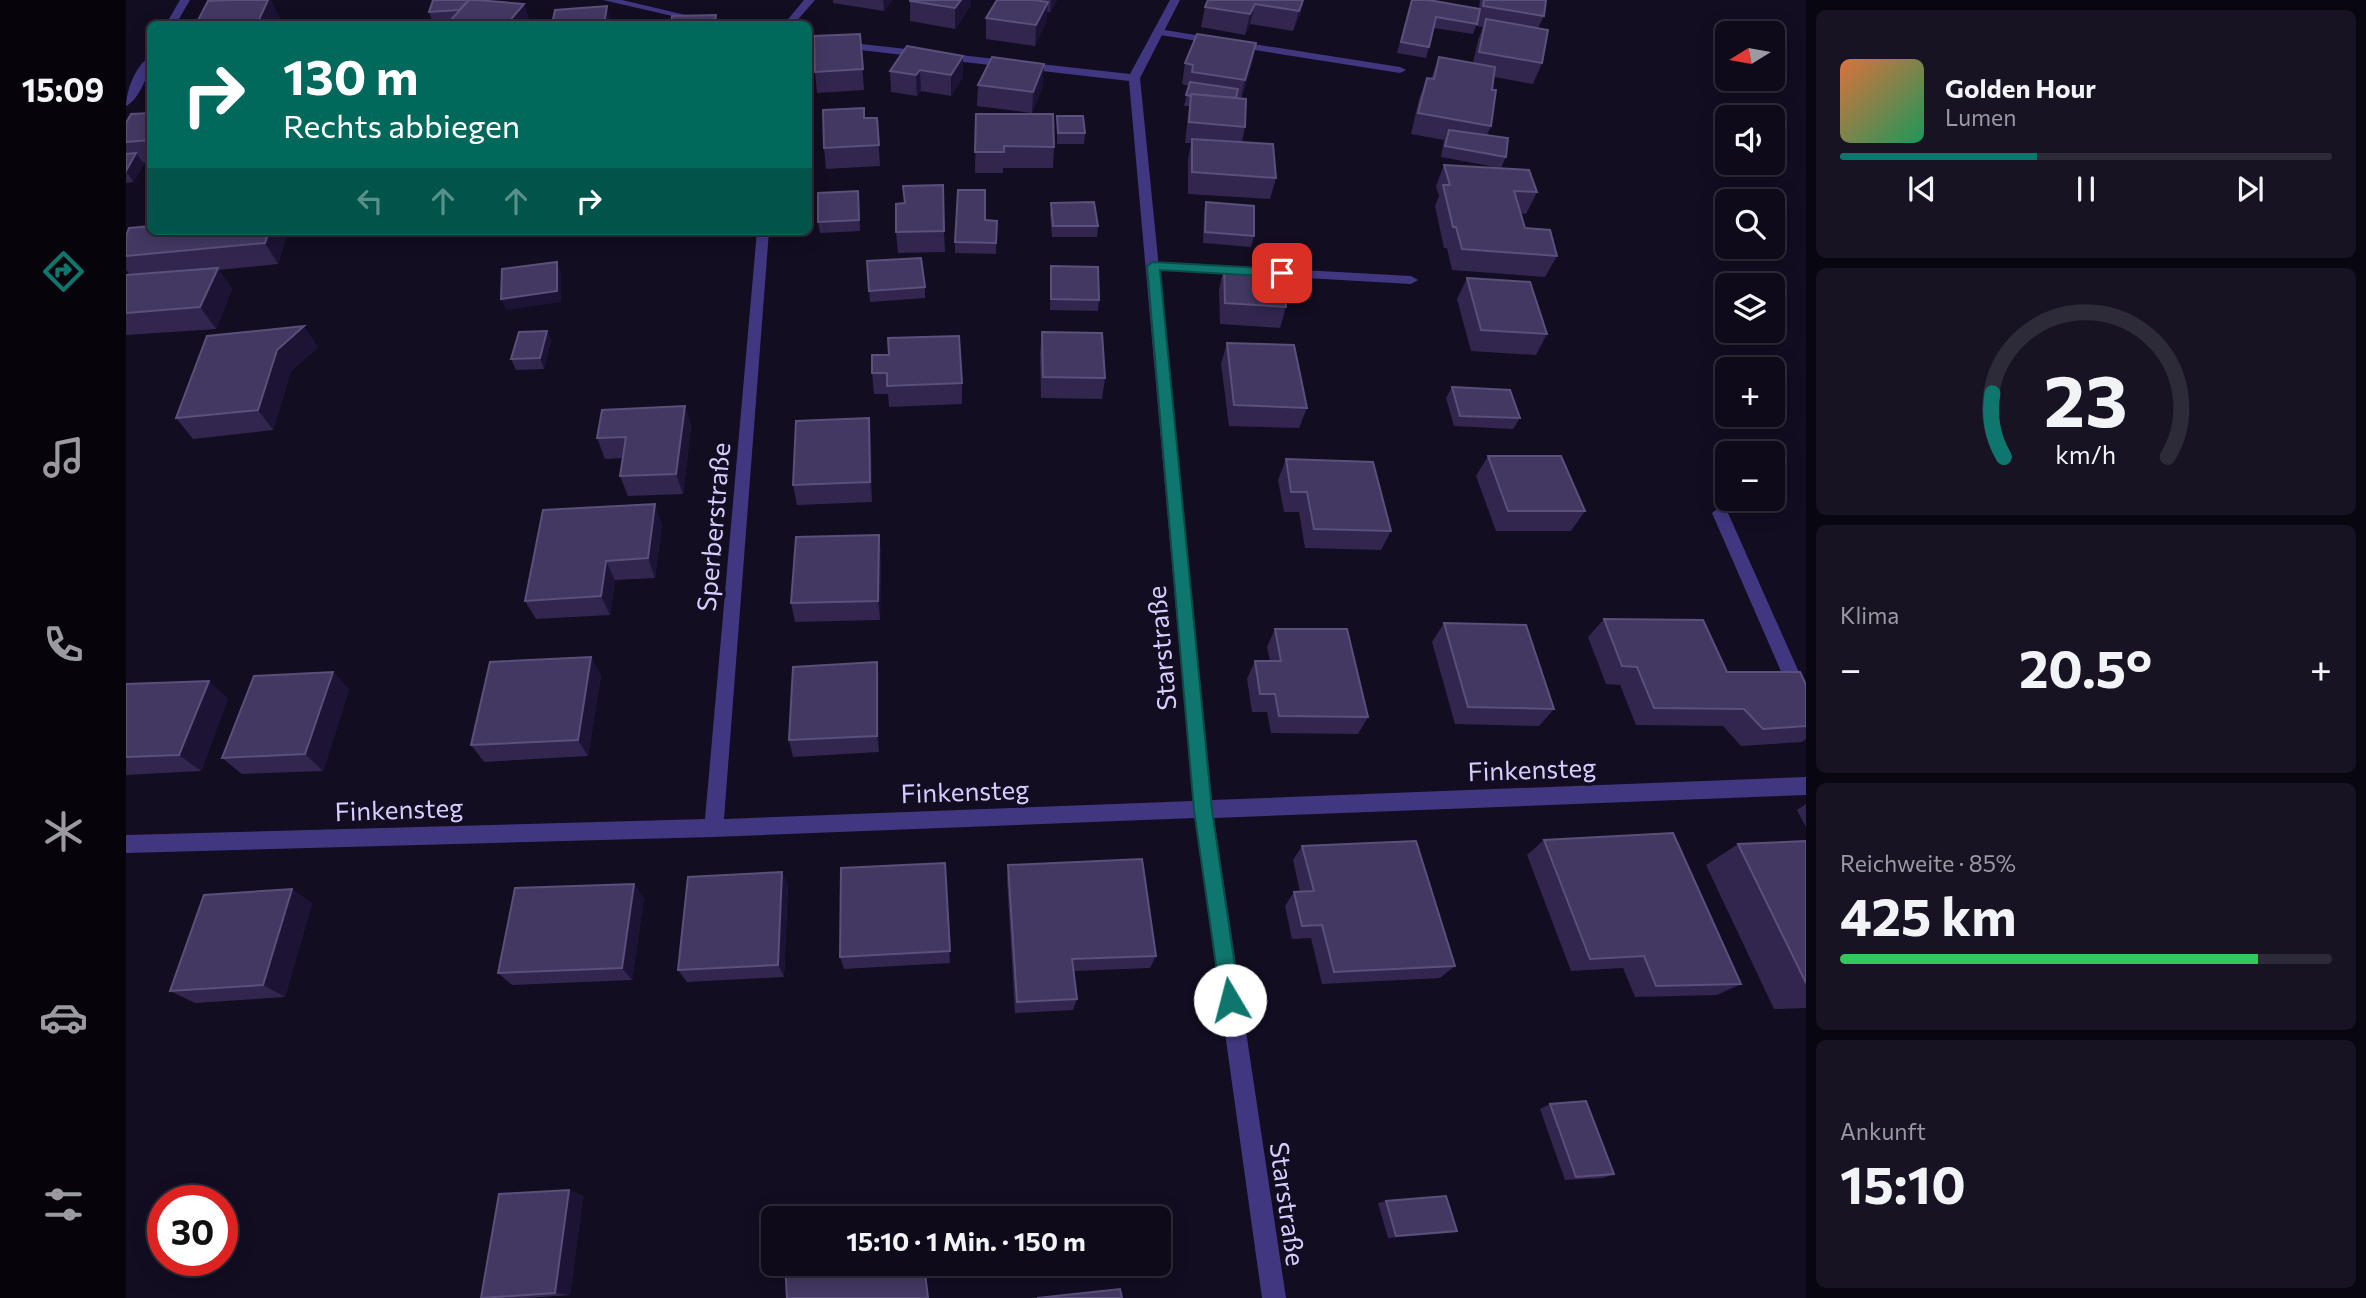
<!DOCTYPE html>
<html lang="de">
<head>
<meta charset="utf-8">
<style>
  :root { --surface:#0e0a19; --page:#171322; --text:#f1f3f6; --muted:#9b9aa2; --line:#2e2b38; --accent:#0f766e }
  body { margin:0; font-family:Commissioner,sans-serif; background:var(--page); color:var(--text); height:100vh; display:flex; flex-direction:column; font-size:26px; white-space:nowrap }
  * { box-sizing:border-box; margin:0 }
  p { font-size:23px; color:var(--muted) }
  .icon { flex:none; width:38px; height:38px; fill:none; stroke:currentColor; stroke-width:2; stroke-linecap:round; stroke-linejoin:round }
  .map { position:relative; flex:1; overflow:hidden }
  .panel { display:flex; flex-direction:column; gap:10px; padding:10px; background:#08060e; width:560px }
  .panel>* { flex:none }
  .banner { position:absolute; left:21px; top:21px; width:665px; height:214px; border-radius:10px; box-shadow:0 4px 18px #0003,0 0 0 2px var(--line); background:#00695c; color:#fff; overflow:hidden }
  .needle { width:46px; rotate:259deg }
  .tools { position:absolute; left:1589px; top:21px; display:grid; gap:14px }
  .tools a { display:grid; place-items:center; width:70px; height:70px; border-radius:10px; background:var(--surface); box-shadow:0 4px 18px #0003,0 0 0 2px var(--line); font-size:35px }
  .speed { position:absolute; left:21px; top:1185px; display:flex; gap:14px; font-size:35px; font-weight:700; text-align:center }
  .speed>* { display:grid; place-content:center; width:91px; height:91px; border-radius:50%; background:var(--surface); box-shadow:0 4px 18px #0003,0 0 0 2px var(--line); line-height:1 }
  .speed .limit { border:10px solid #d22; background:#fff; color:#111 }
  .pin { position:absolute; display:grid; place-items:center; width:60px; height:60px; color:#fff; margin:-30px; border-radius:14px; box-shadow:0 4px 10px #0006 }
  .me { position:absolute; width:77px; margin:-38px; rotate:352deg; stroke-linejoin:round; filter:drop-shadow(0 0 5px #0008) }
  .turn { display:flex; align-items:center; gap:24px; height:147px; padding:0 21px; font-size:32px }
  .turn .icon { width:91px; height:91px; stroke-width:2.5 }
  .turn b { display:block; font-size:49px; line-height:60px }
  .lanes { display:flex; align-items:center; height:66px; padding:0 21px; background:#0003; justify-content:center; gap:35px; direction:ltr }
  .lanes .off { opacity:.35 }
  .big { font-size:52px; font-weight:700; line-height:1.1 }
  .panel .card { flex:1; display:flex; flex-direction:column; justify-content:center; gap:10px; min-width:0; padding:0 24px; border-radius:10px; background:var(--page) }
  .panel .dial { align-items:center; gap:0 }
  .dial svg { height:182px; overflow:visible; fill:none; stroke:var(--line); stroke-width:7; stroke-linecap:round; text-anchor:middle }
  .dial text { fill:var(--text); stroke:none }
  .song { display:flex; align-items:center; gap:21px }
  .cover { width:84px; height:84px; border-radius:10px; background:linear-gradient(135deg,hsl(20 70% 55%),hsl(150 70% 35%)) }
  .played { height:7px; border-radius:4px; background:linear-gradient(90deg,var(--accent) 40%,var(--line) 40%) }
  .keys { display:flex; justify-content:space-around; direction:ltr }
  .heat { display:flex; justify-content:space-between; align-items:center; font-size:38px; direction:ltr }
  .charge { height:10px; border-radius:5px; background:linear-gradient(90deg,#34c759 85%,var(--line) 0) }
  .trip { position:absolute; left:635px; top:1206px; width:410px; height:70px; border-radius:10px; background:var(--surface); box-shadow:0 4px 18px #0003,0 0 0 2px var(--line); font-weight:700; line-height:70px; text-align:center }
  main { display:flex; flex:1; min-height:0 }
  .menu { display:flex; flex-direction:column; width:126px; justify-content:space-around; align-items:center; background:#06040a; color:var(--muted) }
  .menu .icon { width:49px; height:49px }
  .menu .active { color:var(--accent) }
  .menu b { font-size:32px; color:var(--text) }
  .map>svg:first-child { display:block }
</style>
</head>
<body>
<main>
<nav class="menu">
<b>15:09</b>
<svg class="icon active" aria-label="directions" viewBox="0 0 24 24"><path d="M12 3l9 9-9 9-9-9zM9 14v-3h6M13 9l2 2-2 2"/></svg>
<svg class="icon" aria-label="music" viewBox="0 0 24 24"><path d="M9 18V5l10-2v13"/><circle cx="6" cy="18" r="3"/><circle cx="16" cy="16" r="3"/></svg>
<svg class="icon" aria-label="phone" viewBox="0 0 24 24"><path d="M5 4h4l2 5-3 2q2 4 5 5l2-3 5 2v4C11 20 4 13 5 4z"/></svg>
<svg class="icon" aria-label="climate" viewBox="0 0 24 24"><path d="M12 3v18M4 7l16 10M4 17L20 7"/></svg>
<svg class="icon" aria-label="car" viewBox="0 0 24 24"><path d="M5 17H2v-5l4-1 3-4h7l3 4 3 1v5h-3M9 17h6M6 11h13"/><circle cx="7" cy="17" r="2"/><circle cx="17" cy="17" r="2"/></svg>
<svg class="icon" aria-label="filters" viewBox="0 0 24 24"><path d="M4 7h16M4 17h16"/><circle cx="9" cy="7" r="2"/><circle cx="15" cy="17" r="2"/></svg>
</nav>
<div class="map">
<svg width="1680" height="1298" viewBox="0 0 1680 1298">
  <rect width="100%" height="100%" fill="#120d21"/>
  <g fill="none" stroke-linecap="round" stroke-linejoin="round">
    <g fill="#413781" fill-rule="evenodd">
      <path d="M1032 29 1274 67 1280 70 1274 73 1028 34 1027 32Z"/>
      <path d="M1027 262 1285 276 1292 280 1285 284 1022 269 1020 266Z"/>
    </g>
    <g fill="#413781" fill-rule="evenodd">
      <path d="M54 0H64L50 24H40Z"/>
      <path d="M477 0H496L598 24H581Z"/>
      <path d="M678 0H689L668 24H658Z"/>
      <path d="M1044 0H1054L1014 78 1086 800 1680 777V795L1088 818 1160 1298H1136L1069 818 588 837 0 853V835L579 819 631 231H643L598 819 1067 801 1003 81 682 44V38L1004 74Z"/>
      <path d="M24 57C25 71 13 100 0 106 0 91 10 64 24 57Z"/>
      <path d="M1594 507 1602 513 1680 688V716L1674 714 1671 708 1586 513Z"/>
    </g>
  </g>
  <g fill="#32264f">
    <path d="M307 0 405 24H322L323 22 307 23 303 12Z"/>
    <path d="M707 0H766L758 11 707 3Z"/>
    <path d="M784 0H845V5L829 29 784 21Z"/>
    <path d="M871 0H931L924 12H921L920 22 909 46 860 39V18Z"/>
    <path d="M1178 0 1175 12 1167 31 1124 24 1119 35 1075 27 1079 7Z"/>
    <path d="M1285 0 1353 8 1354 0H1420L1418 16 1412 28 1416 63 1407 84 1368 77 1366 90 1365 126 1361 135 1380 157 1375 168 1315 157 1318 140 1285 134 1293 99 1301 78 1305 79 1313 57 1347 63 1352 40 1357 27 1350 26 1347 34 1308 28 1300 58 1271 53Z"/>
    <path d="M734 34 738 90 691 93 689 72Z"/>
    <path d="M1130 43 1126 64 1115 99 1119 127 1116 142 1150 178 1144 199 1062 194V160L1065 143H1059L1063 106H1058L1063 86 1056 84 1059 63Z"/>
    <path d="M837 56V77L825 96 795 91 791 96 765 92 764 71Z"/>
    <path d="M852 85H917L906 113 851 106Z"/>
    <path d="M738 108 739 118H751L754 166 700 169 698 148Z"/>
    <path d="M24 113V162L17 163 18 164 7 182 0 183V123Z"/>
    <path d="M850 114 928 147 927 168H877V173H849Z"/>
    <path d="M931 116 959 133 958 144H931Z"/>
    <path d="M1318 165 1411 192 1400 214 1394 213 1399 228 1431 256 1419 277 1326 270 1321 248H1318L1309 206 1313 196 1310 186Z"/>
    <path d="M777 186 818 231 819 252 772 253 770 232 778 203Z"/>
    <path d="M732 191 734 231 694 233 692 222Z"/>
    <path d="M1080 202 1128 236 1125 247 1077 243 1078 213Z"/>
    <path d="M925 203 972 226 971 237H926L924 213Z"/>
    <path d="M871 221 870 254 829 253V242Z"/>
    <path d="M24 231H158L161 235 152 264 93 270 106 289 90 329 0 335V275L3 274 0 270V236Z"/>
    <path d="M741 261 799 287V298L744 302Z"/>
    <path d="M925 266 973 300 972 311 924 310Z"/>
    <path d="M1098 268 1160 307 1154 328 1094 324 1093 289Z"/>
    <path d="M1341 278 1421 334 1410 355 1345 351 1331 299Z"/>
    <path d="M421 331 425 341 418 369 390 370 385 359Z"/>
    <path d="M916 332 979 378 976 399 915 398 914 353Z"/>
    <path d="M1101 343 1181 408 1173 428 1103 426 1095 364Z"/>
    <path d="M192 347 165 371 147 430 67 439 50 418Z"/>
    <path d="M746 355 836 383V404L763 407 762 394H748L746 373Z"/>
    <path d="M1326 387 1394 418 1387 429 1328 426 1320 398Z"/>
    <path d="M559 406 565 427 557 494 502 496 494 476 497 458 479 459 471 438Z"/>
    <path d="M745 439 746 502 671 505 667 485Z"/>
    <path d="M1362 456 1459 511 1445 531H1370L1350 476Z"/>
    <path d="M1160 459 1265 531 1255 550 1179 548 1173 512H1158L1152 480Z"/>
    <path d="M536 524 529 578 489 580 484 615 410 619 399 601Z"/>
    <path d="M753 535 755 555 754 620 669 622 665 603Z"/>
    <path d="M1478 619 1601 672 1680 685V739L1676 742 1615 746 1597 726 1510 725 1494 685 1480 684 1462 637Z"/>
    <path d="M1318 623 1428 709 1413 726 1329 724 1306 642Z"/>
    <path d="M1149 629 1242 717 1232 734 1145 733 1141 712H1126L1121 679 1129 661H1144L1141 647Z"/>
    <path d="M751 662 753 680V752L667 757 663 740Z"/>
    <path d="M207 672 223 690 197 771 116 774 96 758Z"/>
    <path d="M475 675 462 756 358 762 345 745Z"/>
    <path d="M0 684 102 698 75 771 0 775Z"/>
    <path d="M1680 804V827L1671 810Z"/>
    <path d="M1418 840 1615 984 1591 995 1509 997 1497 968 1445 971 1401 855Z"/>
    <path d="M1680 841V1008L1648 1009 1580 865 1612 844Z"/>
    <path d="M1176 846 1329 966 1314 978 1196 984 1185 938 1166 939 1159 906 1168 892H1174L1167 860Z"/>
    <path d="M819 863 824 963 718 969 714 957Z"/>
    <path d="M882 865 1030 956 1024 968 948 971 951 999 947 1010 889 1013 881 879Z"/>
    <path d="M656 872 662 886 658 977 561 982 552 970Z"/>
    <path d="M518 898 506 980 386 985 372 973Z"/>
    <path d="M186 903 159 997 69 1003 44 991Z"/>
    <path d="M1424 1104 1488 1174 1477 1178 1439 1180 1414 1109Z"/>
    <path d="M443 1190 457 1196 444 1295 402 1298H355Z"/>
    <path d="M1260 1201 1331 1231 1322 1233 1262 1238 1252 1203Z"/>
  </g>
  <g fill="#1d1435">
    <path d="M142 0H145L154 18 151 24H131Z"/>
    <path d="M757 0H766L758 11Z"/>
    <path d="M835 0H845V5L829 29V8Z"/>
    <path d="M925 0H931L924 12Z"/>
    <path d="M1177 0H1178L1175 12 1167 31 1173 11Z"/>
    <path d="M922 2 920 22 909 46 910 25Z"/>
    <path d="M398 4 405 24H381Z"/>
    <path d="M1129 4 1124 24 1119 35 1124 14Z"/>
    <path d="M481 6 485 24H478Z"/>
    <path d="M1130 43 1126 64 1114 101 1119 80Z"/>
    <path d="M837 56V77L825 96V75Z"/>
    <path d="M918 64 917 85 906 113 907 92Z"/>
    <path d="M794 70 795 91 791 96 790 75Z"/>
    <path d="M10 153 18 164 7 182 0 171Z"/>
    <path d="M143 231H158L161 235 152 264 139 243Z"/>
    <path d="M431 262 435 273V302L380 310 375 299Z"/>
    <path d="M92 268 106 289 90 329 74 307Z"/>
    <path d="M178 326 192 347 165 371 147 430 132 410 151 350Z"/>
    <path d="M421 331 425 341 418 369 414 358Z"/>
    <path d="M559 406 565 427 557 494 550 474Z"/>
    <path d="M743 418 745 439 746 502 744 482Z"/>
    <path d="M529 504 536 524 529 578 522 558Z"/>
    <path d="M753 535 755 555 754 620 752 601Z"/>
    <path d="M480 561 489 580 484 615 475 596Z"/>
    <path d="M465 657 475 675 462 756 452 740Z"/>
    <path d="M751 662 753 680V752L751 736Z"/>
    <path d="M207 672 223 690 197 771 179 754Z"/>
    <path d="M83 681 102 698 75 771 53 755Z"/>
    <path d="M656 872 662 886 658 977 652 965Z"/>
    <path d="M508 884 518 898 506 980 496 968Z"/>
    <path d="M166 889 186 903 159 997 137 985Z"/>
    <path d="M443 1190 457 1196 444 1295 429 1293Z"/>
    <path d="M798 1264H799L803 1298H802Z"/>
  </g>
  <g fill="#433862" stroke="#5b4f7b" stroke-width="2">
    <path d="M104 0H142L131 24H70L82 1Z"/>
    <path d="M307 0H342L341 2 333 10 303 12Z"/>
    <path d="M343 0H351L398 4 381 24H321Z"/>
    <path d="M784 0H835L829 8 784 1Z"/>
    <path d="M871 0H907L922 2 910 25 860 18Z"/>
    <path d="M1082 0H1177L1173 11 1129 4 1124 14 1079 7Z"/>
    <path d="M1286 0H1303L1354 9 1351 24 1310 17 1303 47 1275 42Z"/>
    <path d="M1358 0H1420L1418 16 1357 6Z"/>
    <path d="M481 6 478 24H426L429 10Z"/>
    <path d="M590 15 589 24H545L546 16Z"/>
    <path d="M1360 19 1422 30 1416 63 1353 52Z"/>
    <path d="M734 34 737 69 689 72 688 36Z"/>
    <path d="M1071 34 1130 43 1119 80 1066 72 1067 65 1059 63Z"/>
    <path d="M781 46 837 56 825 75 794 70 790 75 764 71Z"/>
    <path d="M866 57 918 64 907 92 852 85Z"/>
    <path d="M1313 57 1369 67 1366 90H1370L1365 126 1292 113 1301 78 1308 79Z"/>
    <path d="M1064 82 1112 89 1110 98 1065 94V96L1060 95Z"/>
    <path d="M1065 94 1120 99 1119 127 1063 122Z"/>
    <path d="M738 108V118H751L753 145 698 148 697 110Z"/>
    <path d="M24 113V140L0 142V123L5 114Z"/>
    <path d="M850 114H927L928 147 878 146V152H849Z"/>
    <path d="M931 116H957L959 133H932Z"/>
    <path d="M1323 130 1382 138 1380 157 1319 146Z"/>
    <path d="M1066 139 1147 144 1150 178 1066 172Z"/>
    <path d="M10 153 0 171V154Z"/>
    <path d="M1318 165 1403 170 1411 192 1388 191 1399 228 1424 230 1431 256 1336 249 1330 227H1327L1317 185H1324Z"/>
    <path d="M817 185 818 231 770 232V204L779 203 777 186Z"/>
    <path d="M832 190H859V220L871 221 870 243 829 242Z"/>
    <path d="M732 191 733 220 692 222V193Z"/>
    <path d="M968 202 972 226H927L925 203Z"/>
    <path d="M1080 202 1128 206V236L1079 232Z"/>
    <path d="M24 226V231H143L139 243 0 256V236L3 228Z"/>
    <path d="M795 258 799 287 743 291 741 261Z"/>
    <path d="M431 262V291L375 299 376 269Z"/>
    <path d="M925 266 972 267 973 300 925 299Z"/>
    <path d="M92 268 74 307 0 313V275Z"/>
    <path d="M1098 268 1157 272 1160 307 1099 303Z"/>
    <path d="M1341 278 1404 282 1421 334 1355 330Z"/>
    <path d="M178 326 151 350 132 410 50 418 81 336Z"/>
    <path d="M421 331 414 358 385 359 393 332Z"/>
    <path d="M916 332 976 333 979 378 917 377Z"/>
    <path d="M833 336 836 383 761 386V373H746V355H763L762 338Z"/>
    <path d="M1101 343 1168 345 1181 408 1108 405Z"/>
    <path d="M1326 387 1384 390 1394 418 1334 416Z"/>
    <path d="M559 406 550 474 494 476 500 437 471 438 476 410Z"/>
    <path d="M743 418 744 482 667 485 670 421Z"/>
    <path d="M1362 456H1435L1459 511H1382Z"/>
    <path d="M1160 459 1247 462 1265 531 1188 529 1181 492H1165Z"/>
    <path d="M529 504 522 558 480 561 475 596 399 601 417 510Z"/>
    <path d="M753 535 752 601 665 603 670 537Z"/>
    <path d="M1478 619 1577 620 1601 672H1674L1680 685V726L1637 729 1618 709 1528 708 1511 667 1496 666Z"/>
    <path d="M1318 623 1400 625 1428 709 1342 707Z"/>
    <path d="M1149 629H1221L1242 717 1153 716 1149 694H1134L1129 661H1155Z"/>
    <path d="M465 657 452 740 345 745 364 662Z"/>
    <path d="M751 662V736L663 740 667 667Z"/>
    <path d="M207 672 179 754 96 758 128 676Z"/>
    <path d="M83 681 53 755 0 757V684Z"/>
    <path d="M1547 833 1615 984 1530 986 1518 956 1464 959 1418 840Z"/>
    <path d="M1290 841 1329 966 1208 972 1196 925 1176 926 1168 892 1188 891 1176 846Z"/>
    <path d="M1680 841V983L1612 844Z"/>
    <path d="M1016 859 1030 956 946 959 951 999 891 1002 882 865Z"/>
    <path d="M819 863 824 951 714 957 715 868Z"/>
    <path d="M656 872 652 965 552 970 562 877Z"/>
    <path d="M508 884 496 968 372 973 389 888Z"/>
    <path d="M166 889 137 985 44 991 78 895Z"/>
    <path d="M1460 1101 1488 1174 1450 1177 1424 1104Z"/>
    <path d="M443 1190 429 1293 355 1298 373 1194Z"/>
    <path d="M1320 1196 1331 1231 1270 1236 1260 1201Z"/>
    <path d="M791 1205 792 1218H717Z"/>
    <path d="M659 1264H798L802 1298H661Z"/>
    <path d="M994 1289 996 1298H911Z"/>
  </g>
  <path fill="#0f766e" stroke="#0a4d48" stroke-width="2" d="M1027 262 1156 269 1162 273 1156 277 1034 270 1086 810 1114 1000 1111 1007 1104 1010 1098 1007 1095 1000 1068 810 1021 266Z"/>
  <g text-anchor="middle" stroke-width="7" stroke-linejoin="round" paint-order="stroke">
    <g font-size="26" fill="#d8cdff" stroke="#120d21">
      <text transform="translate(588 527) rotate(-85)" y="9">Sperberstraße</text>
      <text transform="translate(1036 648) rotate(-95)" y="9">Starstraße</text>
      <text transform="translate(1406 770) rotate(-2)" y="9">Finkensteg</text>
      <text transform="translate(839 792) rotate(-2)" y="9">Finkensteg</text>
      <text transform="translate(273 810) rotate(-2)" y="9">Finkensteg</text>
      <text transform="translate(1161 1204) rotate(82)" y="9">Starstraße</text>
    </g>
  </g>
</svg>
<div class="tools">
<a><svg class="needle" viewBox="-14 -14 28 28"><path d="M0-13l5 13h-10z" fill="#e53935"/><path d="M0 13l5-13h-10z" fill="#9b9aa2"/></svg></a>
<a><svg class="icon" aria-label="sound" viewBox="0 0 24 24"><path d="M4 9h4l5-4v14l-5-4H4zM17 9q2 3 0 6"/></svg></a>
<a><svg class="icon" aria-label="search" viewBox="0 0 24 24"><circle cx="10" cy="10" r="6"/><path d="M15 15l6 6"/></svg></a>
<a><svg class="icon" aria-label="layers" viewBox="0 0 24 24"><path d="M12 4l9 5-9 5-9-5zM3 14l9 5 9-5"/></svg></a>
<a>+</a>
<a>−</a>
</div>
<div class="speed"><div class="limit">30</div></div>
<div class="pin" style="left:1156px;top:273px;background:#d93025"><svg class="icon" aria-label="arrive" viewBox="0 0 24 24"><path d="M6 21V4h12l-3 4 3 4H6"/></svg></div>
<svg class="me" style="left:1104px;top:1000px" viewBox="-20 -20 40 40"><circle r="19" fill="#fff"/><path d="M0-13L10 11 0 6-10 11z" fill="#0f766e"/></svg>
<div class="trip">15:10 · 1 Min. · 150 m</div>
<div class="banner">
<div class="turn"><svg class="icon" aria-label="right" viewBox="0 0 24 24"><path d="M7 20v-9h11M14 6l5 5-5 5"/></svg><div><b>130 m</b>Rechts abbiegen</div></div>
<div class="lanes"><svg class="icon off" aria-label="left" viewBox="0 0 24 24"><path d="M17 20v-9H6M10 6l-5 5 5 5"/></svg><svg class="icon off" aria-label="ahead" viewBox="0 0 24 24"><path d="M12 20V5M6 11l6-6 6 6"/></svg><svg class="icon off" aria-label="ahead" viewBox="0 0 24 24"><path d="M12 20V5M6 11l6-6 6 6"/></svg><svg class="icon" aria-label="right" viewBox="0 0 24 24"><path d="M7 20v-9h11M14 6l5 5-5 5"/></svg></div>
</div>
</div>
<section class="panel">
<div class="card">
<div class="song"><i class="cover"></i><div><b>Golden Hour</b><p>Lumen</p></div></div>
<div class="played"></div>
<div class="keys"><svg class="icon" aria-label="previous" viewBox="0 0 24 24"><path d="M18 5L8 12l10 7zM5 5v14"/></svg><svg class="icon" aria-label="pause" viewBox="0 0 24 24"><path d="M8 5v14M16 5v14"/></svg><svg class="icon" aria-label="next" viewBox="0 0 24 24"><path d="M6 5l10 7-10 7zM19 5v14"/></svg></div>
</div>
<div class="card dial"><svg viewBox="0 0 100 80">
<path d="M14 69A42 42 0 1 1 86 69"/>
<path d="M14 69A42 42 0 0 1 9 41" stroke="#0f766e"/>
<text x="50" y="56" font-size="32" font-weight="700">23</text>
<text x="50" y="72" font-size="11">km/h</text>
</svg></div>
<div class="card"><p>Klima</p>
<div class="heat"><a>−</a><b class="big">20.5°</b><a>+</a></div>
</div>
<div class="card"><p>Reichweite · 85%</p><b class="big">425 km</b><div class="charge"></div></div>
<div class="card"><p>Ankunft</p><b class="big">15:10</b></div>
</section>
</main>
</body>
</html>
